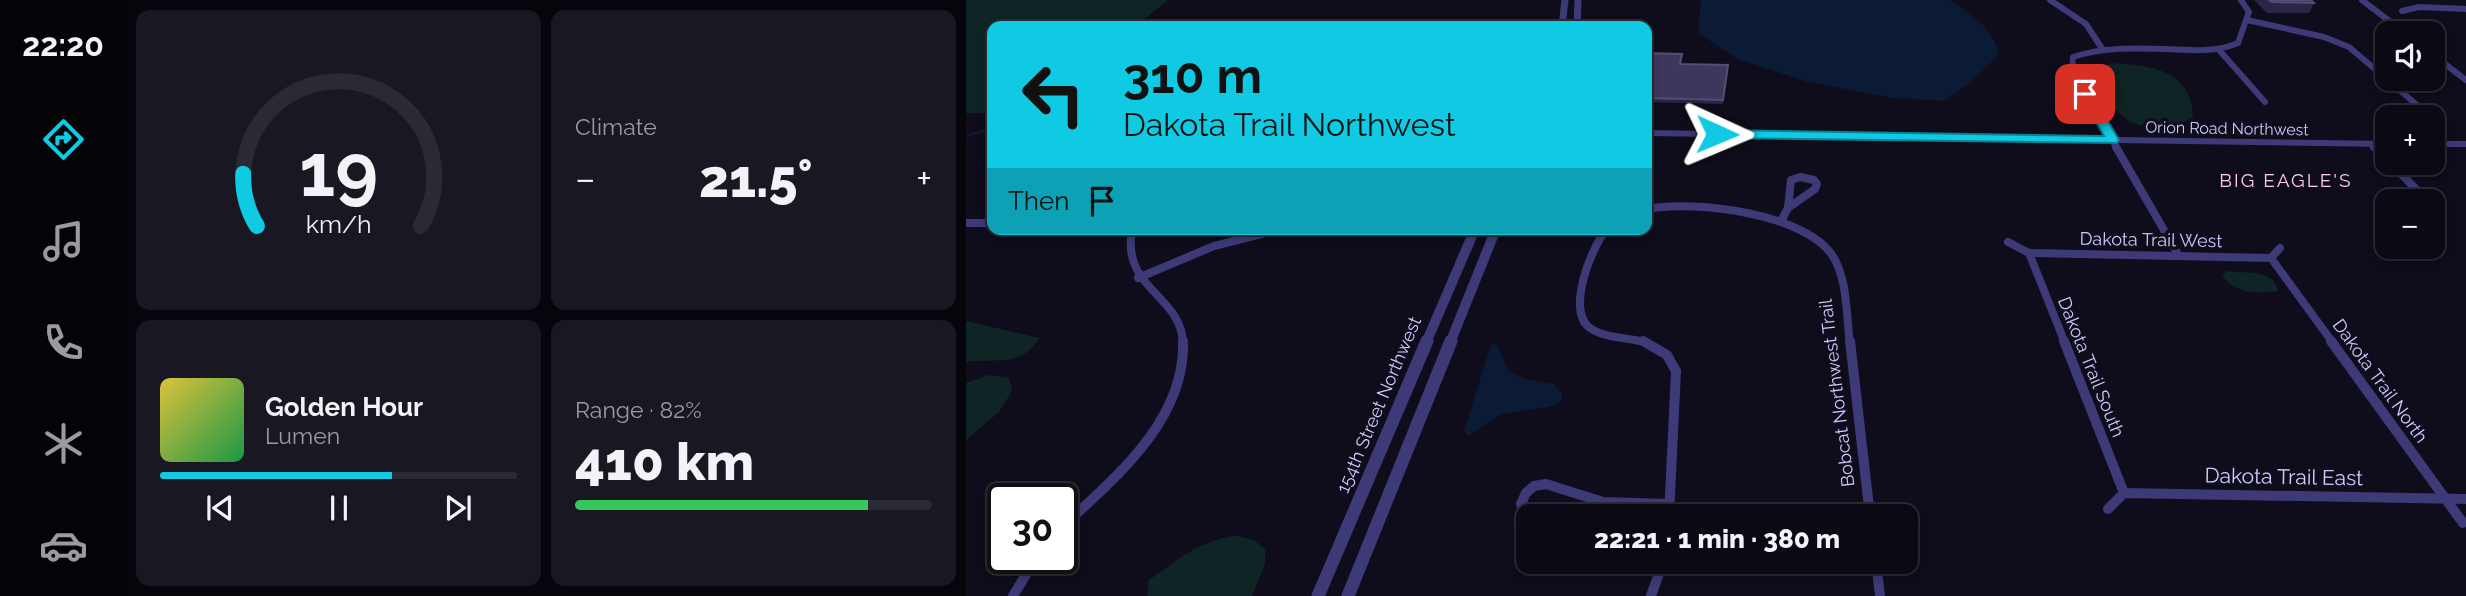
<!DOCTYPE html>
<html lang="en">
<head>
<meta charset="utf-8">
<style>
  :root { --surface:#0b0914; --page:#191722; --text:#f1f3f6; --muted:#9a9aa0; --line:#2b2a34; --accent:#0fcae2 }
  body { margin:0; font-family:Raleway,sans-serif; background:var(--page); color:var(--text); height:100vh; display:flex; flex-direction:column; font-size:26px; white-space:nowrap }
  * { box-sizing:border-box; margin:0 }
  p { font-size:23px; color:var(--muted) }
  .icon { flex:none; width:38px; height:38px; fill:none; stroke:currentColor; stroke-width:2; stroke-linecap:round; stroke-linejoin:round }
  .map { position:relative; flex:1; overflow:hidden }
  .details { display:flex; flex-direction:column; gap:10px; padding:10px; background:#06050b; width:840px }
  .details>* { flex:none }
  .guide { position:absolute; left:21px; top:21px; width:665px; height:214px; border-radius:14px; box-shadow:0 4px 10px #0003,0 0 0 2px var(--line); background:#0fcae2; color:#111; overflow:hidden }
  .tools { position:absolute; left:1409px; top:21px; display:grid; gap:14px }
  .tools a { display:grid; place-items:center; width:70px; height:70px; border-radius:14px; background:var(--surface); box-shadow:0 4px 10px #0003,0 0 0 2px var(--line); font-size:35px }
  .speed { position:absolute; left:21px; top:483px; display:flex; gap:14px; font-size:35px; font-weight:700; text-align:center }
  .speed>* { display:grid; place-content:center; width:91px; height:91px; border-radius:50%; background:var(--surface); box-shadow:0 4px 10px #0003,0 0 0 2px var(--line); line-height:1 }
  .speed .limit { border:4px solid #111; border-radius:10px; background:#fff; color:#111 }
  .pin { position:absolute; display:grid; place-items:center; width:60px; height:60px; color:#fff; margin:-30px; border-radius:14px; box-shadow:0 4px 10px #0006 }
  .me { position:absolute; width:77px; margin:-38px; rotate:91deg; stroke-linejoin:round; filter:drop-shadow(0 0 5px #0008) }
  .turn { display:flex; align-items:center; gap:24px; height:147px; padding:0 21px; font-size:32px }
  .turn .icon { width:91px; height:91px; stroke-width:2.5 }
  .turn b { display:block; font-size:49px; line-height:60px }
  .then { display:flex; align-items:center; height:66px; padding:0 21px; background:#0003; gap:14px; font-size:26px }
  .big { font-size:52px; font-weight:800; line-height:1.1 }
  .details .tile { flex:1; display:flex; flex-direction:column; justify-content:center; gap:10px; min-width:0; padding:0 24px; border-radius:14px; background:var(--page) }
  .details .dial { align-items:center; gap:0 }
  .dial svg { height:182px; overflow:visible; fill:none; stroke:var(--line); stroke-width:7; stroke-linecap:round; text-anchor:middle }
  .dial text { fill:var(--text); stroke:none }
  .song { display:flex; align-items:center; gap:21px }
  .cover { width:84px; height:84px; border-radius:10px; background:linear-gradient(135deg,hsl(50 70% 55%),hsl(140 70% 35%)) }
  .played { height:7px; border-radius:4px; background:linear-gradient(90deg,var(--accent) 65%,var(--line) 65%) }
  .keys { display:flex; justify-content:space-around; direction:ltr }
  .heat { display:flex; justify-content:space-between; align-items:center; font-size:38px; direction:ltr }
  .charge { height:10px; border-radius:5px; background:linear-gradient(90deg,#34c759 82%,var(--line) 0) }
  .details .tiles { flex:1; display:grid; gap:10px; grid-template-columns:repeat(2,1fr) }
  .trip { position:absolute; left:550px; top:504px; width:402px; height:70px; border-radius:14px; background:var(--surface); box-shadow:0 4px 10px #0003,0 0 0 2px var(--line); font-weight:800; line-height:70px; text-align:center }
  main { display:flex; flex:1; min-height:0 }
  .dock { display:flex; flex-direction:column; width:126px; justify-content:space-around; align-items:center; background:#040408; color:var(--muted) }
  .dock .icon { width:49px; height:49px }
  .dock .active { color:var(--accent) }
  .dock b { font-size:32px; color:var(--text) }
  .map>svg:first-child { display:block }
</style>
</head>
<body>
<main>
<nav class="dock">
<b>22:20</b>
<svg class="icon active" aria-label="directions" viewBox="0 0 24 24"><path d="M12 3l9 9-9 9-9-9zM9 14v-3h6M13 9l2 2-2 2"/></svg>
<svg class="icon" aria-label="music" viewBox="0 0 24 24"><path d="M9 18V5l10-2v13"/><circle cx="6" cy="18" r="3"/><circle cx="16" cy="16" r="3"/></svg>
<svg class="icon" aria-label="phone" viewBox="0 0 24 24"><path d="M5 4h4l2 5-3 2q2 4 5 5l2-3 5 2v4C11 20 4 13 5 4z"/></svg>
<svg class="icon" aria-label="climate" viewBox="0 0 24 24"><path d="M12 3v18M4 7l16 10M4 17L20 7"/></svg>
<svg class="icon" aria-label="car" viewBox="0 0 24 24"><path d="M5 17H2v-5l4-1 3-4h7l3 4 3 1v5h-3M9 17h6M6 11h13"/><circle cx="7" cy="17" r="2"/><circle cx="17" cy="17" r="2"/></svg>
</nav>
<section class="details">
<div class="tiles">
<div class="tile dial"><svg viewBox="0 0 100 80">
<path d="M14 69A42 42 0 1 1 86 69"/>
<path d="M14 69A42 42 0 0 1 8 46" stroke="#0fcae2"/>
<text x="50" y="56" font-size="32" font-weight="700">19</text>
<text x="50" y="72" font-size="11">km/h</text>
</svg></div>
<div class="tile"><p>Climate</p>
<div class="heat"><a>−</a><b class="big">21.5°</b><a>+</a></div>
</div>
<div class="tile">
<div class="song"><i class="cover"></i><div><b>Golden Hour</b><p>Lumen</p></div></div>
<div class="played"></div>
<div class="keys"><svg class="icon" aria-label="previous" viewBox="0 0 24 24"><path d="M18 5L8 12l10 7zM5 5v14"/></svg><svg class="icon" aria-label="pause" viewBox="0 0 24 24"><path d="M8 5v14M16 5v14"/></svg><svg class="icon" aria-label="next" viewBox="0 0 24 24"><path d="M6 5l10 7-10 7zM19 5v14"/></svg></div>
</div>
<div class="tile"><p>Range · 82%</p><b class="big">410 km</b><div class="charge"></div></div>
</div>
</section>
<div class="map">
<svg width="1500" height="596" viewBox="0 0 1500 596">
  <rect width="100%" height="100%" fill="#0f0c1b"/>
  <g fill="#0f2424">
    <path d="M0 0H202L170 26H26V113H0Z"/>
    <path d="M1145 63C1183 65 1225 69 1227 116 1213 129 1181 131 1164 121 1153 115 1144 103 1135 94V68Z"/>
    <path d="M1260 271C1278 274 1308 268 1312 291 1292 294 1268 294 1256 275Z"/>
    <path d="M0 321 74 338C54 368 32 358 0 362Z"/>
    <path d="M22 375 43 378 46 391 33 412 0 440V383Z"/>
    <path d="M272 536 288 540 299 549V564L286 596H181L183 580C212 560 236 538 272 536Z"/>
  </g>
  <g fill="#0b1a35">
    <path d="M735 0H984C1006 15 1027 27 1033 55L1003 84 978 101 927 98 842 82 771 59 732 33Z"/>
    <path d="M525 344 532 345 542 370 559 379 588 384 596 394V400L583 407 535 414 502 436 498 431Z"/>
  </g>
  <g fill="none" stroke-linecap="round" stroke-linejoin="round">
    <path stroke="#0b1a35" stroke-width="2.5" d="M0 136 26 128"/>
    <g stroke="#3d3a77" stroke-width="6">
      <path d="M1084 0 1120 24 1137 50"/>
      <path d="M1396 0 1439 33"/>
      <path d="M1436 11 1453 7 1500 9"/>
      <path d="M1281 20 1358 37 1383 47 1451 105"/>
      <path d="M1254 51 1299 102"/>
      <path d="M1466 54 1500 80"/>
      <path d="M681 133 1421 144"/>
      <path d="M1405 144 1410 149"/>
      <path d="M1466 144H1500"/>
      <path d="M1151 149 1106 71 1107 57C1137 47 1169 48 1201 49 1227 50 1248 53 1272 43L1283 12 1275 0"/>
    </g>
    <g stroke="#3d3a77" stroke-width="8">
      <path d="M1150 147 1213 256"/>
      <path d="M1408 147 1421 160"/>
      <path d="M1424 163 1458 197"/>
      <path d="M834 177 848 180 851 184 849 189 822 208 825 180Z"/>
      <path d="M681 209C728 200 842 213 868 258 882 283 880 316 884 343"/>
      <path d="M815 221 822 208"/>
      <path d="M1 223H26"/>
      <path d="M166 229C155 290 215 294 217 343"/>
      <path d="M641 229C625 247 600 311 624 328 640 339 664 337 682 343"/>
      <path d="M1042 242 1063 253 1305 258"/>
      <path d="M1063 253 1099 343"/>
      <path d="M1305 258 1367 343"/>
      <path d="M1305 258 1314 248"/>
      <path d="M172 278 248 246 316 229"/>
    </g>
    <g stroke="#3d3a77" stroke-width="10">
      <path d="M677 341 701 355 710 371 703 516"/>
      <path d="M884 341 904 516"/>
      <path d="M1098 341 1158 493"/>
      <path d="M1365 341 1497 523"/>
      <path d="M1142 509 1158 493 1500 499"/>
      <path d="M562 516 555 504 560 493 568 486 580 484 637 502 703 504"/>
      <path d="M592 516 635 502"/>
      <path d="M96 527C149 478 220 420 217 341"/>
      <path d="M910 562 914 596"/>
      <path d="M47 596 70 558"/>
      <path d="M685 596 697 562"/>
    </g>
    <g stroke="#3d3a77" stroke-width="7">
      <path d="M596 26 599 0"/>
      <path d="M611 26 612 0"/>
    </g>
    <g stroke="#3d3a77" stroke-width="10">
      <path d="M460 343 509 229"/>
      <path d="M484 343 530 229"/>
    </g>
    <g stroke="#3d3a77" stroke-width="13">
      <path d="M352 596 461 341"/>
      <path d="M382 596 485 341"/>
    </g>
  </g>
  <g fill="#2c2548">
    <path d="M1288 0H1345L1348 3 1343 13H1301Z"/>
    <path d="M681 53 716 58 715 64 762 69 757 104 681 102Z"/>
  </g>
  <g fill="#3e375b" stroke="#544e74" stroke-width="2">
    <path d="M1303 0H1345L1348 3 1306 2Z"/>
    <path d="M681 53 716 54 714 64 762 65 757 100 681 98Z"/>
  </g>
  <path fill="#0fcae2" stroke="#0a8393" stroke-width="2" d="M1115 91H1124L1153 140 1151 143 751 138 745 134 751 130 1138 136 1114 94Z"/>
  <g text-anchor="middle" stroke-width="7" stroke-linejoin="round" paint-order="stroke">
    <g font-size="16" fill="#cfc9fc" stroke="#0f0c1b">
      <text transform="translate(1261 128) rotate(1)" y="6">Orion Road Northwest</text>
    </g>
    <g font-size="18" fill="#cfc9fc" stroke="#0f0c1b">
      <text transform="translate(1185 240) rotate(1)" y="6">Dakota Trail West</text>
      <text transform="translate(1125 367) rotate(68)" y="6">Dakota Trail South</text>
      <text transform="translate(1414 381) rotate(54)" y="6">Dakota Trail North</text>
      <text transform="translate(871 393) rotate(-97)" y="6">Bobcat Northwest Trail</text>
      <text transform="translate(413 405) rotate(-67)" y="6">154th Street Northwest</text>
    </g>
    <g font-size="19" letter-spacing="2" fill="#fccbe9" stroke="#0f0c1b">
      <text x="1320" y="187">BIG EAGLE'S</text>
    </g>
    <g font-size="21" fill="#cfc9fc" stroke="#0f0c1b">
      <text transform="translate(1318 477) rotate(1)" y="7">Dakota Trail East</text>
    </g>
  </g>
</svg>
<div class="tools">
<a><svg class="icon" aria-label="sound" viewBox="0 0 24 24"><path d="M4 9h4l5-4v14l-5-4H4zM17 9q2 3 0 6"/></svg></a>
<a>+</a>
<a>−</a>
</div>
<div class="speed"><div class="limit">30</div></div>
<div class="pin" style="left:1119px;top:94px;background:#d93025"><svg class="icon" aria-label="arrive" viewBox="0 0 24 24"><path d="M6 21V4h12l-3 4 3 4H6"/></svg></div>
<svg class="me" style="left:751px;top:134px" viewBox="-20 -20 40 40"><path d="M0-17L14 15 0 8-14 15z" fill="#0fcae2" stroke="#fff" stroke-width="4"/></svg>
<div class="trip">22:21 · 1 min · 380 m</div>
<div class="guide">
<div class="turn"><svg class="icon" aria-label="left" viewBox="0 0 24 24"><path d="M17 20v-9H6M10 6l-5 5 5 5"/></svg><div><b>310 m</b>Dakota Trail Northwest</div></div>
<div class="then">Then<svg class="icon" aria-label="arrive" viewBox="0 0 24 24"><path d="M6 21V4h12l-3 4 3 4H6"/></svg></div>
</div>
</div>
</main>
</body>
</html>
